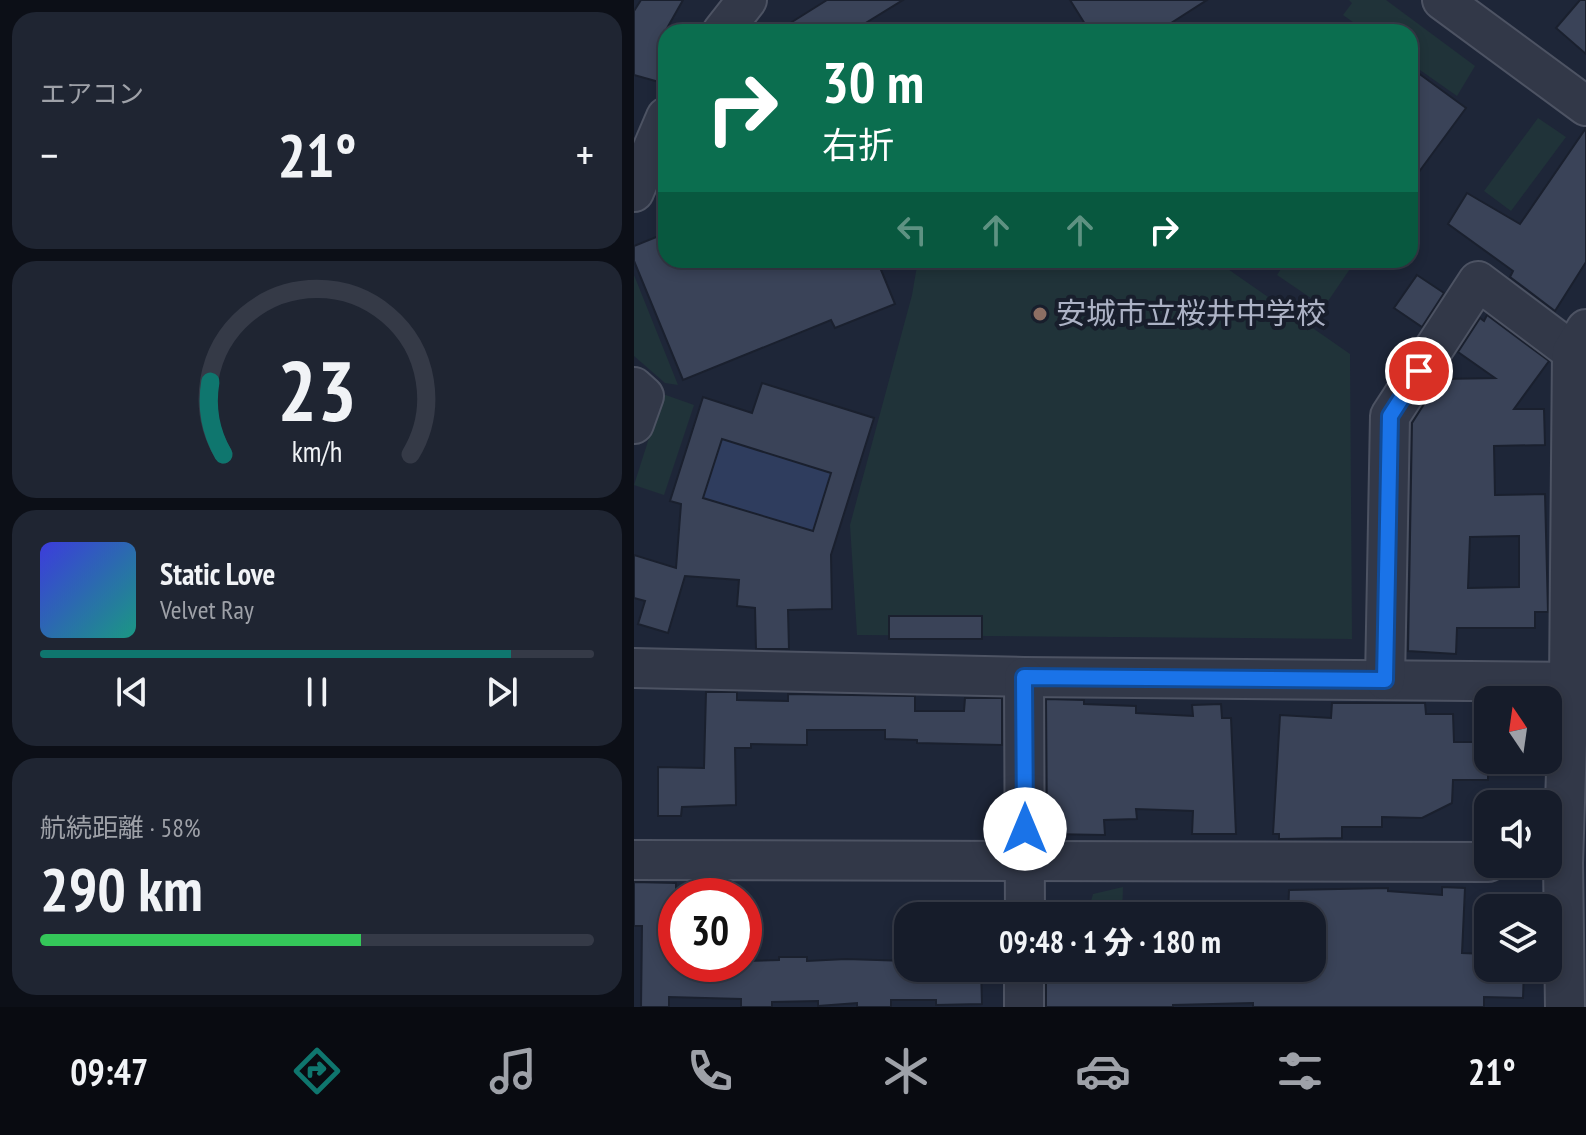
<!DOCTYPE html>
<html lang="ja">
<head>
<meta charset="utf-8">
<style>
  :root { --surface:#161c2a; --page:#1f2532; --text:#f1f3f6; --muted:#9ea1a8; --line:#353a47; --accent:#0f766e }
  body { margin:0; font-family:"PT Sans Narrow","Noto Sans JP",sans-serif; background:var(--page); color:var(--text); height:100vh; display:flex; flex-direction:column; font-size:30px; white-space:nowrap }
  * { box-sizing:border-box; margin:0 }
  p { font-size:26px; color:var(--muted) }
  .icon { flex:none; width:44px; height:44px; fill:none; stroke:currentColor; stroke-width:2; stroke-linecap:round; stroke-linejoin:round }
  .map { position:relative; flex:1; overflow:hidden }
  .details { display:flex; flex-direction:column; gap:12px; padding:12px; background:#0c0f17; width:634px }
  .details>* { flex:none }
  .guide { position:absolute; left:24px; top:24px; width:760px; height:244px; border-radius:24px; box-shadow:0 4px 12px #0003,0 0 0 2px var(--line); background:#0b6e4f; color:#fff; overflow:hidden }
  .needle { width:52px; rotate:347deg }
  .tools { position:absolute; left:840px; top:686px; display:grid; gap:16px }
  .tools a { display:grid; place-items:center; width:88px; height:88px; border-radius:16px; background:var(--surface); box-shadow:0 4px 12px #0003,0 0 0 2px var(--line); font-size:40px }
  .speed { position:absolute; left:24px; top:878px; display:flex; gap:16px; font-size:40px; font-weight:700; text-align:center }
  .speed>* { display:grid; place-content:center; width:104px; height:104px; border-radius:50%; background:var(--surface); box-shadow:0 4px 12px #0003,0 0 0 2px var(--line); line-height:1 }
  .speed .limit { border:12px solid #d22; background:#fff; color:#111 }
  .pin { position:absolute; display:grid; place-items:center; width:68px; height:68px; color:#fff; margin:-34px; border:4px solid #fff; border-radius:50%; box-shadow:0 2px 8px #0007 }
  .me { position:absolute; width:88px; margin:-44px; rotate:0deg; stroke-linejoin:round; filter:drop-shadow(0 0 6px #0008) }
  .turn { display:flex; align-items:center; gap:28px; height:168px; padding:0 32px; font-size:36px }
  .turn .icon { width:104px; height:104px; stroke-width:2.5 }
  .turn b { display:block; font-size:56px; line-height:68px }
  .lanes { display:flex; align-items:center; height:76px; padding:0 32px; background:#0003; justify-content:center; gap:40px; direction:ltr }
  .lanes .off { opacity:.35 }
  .big { font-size:60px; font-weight:800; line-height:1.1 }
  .details .widget { flex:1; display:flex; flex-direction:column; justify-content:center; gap:12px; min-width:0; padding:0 28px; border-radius:24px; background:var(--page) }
  .details .dial { align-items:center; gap:0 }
  .dial svg { height:208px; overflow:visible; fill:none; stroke:var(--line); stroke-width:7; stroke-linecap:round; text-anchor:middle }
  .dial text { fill:var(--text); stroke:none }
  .song { display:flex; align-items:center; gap:24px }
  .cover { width:96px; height:96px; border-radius:12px; background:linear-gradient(135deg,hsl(240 70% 55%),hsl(170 70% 35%)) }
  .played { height:8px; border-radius:4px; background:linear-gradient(90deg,var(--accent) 85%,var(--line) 85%) }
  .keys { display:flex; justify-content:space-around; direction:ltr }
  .heat { display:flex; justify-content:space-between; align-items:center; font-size:44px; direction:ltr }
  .charge { height:12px; border-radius:6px; background:linear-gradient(90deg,#34c759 58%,var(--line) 0) }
  .trip { position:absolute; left:260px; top:902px; width:432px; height:80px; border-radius:24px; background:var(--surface); box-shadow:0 4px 12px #0003,0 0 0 2px var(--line); font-weight:800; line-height:80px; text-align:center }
  .menu { display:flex; height:128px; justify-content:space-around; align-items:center; background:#090b11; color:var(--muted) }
  .menu .icon { width:56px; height:56px }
  .menu .selected { color:var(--accent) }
  .menu b { font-size:36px; color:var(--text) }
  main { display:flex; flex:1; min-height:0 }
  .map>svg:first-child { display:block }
</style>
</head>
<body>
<main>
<section class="details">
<div class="widget"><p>エアコン</p>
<div class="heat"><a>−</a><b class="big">21°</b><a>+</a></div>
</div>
<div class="widget dial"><svg viewBox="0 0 100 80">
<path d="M14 69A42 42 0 1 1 86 69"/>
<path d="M14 69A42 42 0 0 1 9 41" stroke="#0f766e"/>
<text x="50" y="56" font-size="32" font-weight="700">23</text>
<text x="50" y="72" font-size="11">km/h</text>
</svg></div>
<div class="widget">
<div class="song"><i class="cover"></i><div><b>Static Love</b><p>Velvet Ray</p></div></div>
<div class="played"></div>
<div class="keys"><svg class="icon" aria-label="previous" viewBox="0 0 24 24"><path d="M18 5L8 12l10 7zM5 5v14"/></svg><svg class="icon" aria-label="pause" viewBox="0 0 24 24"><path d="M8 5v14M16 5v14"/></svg><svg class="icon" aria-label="next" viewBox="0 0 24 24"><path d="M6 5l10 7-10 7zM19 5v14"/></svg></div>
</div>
<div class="widget"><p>航続距離 · 58%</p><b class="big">290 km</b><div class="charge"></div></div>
</section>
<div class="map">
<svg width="952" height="1007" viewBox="0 0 952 1007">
  <rect width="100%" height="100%" fill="#1e2638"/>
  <g fill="#203339">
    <path d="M715 0H752L841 66 823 96 776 63V32H733L709 15 718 3Z"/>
    <path d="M904 118 932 137 877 211 850 191Z"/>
    <path d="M284 260H581L716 354 718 639 223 635 216 525 278 295Z"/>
    <path d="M653 260H722L690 307 643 275Z"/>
    <path d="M0 275 44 385 31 383 0 356Z"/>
    <path d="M29 394 60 405 30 495 0 485Z"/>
    <path d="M489 887 488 916H453L459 894Z"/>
  </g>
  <path fill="#2f3d5e" d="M88 439 197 473 179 531 69 498Z"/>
  <g fill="#3a4358" stroke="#1a202e" stroke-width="2" fill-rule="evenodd">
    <path d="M7 0H49L32 30V57L25 82 0 75V11Z"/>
    <path d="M193 0H269L217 32H142Z"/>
    <path d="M436 0H573L523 32H456Z"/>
    <path d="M946 0H952V54L922 28Z"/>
    <path d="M776 67 832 108 776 184Z"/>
    <path d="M952 128V262L921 311 876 277 879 271 814 224 833 193 886 224Z"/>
    <path d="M32 233V260H243L261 304 201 328 197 320 49 380 0 261V246Z"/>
    <path d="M783 275 810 293 788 327 760 308Z"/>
    <path d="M853 315 915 361 880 409H910L911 445 860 446 861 495 911 494 914 612H901V628H823L822 654 774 651 778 423 806 379 861 378 824 352 846 318 850 321ZM885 536V587L834 588 836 537Z"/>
    <path d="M128 383 240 418 197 555 198 609 154 610 155 649H122L121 608 103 606 105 580 51 576 34 633 4 624 11 601 0 598V555L42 568 47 504 36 501 69 397 118 413ZM88 439 197 473 179 531 69 498Z"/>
    <rect x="255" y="616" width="93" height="23"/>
    <path d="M72 692H103V700L154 701V694L281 696V711H330L331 698H368V745L283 743V740L251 739V730H173V745L117 744V748H101L102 805 48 807 47 816H24V767L70 768Z"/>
    <path d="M412 699 450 700V704L502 706V713L559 716 558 705 587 704 588 718H597L602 834H558L559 811 502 809 503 819 470 820 471 835 413 834Z"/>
    <path d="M698 703H791L792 714H819L820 742H854V780H819L818 803 788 818 748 817V827H708V838L645 839V834H639L646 715 697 718Z"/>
    <path d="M0 882 42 883V964H110V961L145 960V957H173V961L212 959 274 961V968H347L348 1004 302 1005V1000H257V1007H223V1003L184 1006V1001L138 1002V1007H107V999L35 997V1007H7L8 926H0Z"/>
    <path d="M808 887 831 888 828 953 854 954V968H890L889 998 850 997V1007H619V1003L539 1005V1007H412V968H681L680 916H654L655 890 754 888V891L808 895Z"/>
  </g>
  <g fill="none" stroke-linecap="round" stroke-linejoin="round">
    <g stroke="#4d5363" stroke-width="42">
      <g id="minor">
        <path d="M808 0 952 106"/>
        <path d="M88 32 113 0"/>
        <path d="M0 192 32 117"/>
        <path d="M0 387 10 396 0 424"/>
        <path d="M0 668 390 677 952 682"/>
        <path d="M390 677 391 916"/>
        <path d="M751 680 756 416 844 281 952 362"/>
        <path d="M0 860 854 862"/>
        <path d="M390 1007V968"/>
        <path d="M931 1007 929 863 935 682 938 352 952 329"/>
      </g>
    </g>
    <use href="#minor" stroke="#323848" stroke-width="38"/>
  </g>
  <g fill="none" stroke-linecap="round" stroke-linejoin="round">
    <g stroke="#114b97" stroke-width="20">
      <path id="route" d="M391 829 390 677 751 680 756 416 785 371"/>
    </g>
    <use href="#route" stroke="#1a73e8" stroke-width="14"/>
  </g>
  <circle fill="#8d6e63" stroke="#181e2c" stroke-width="3" cx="406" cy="314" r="8"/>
  <g text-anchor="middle" stroke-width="8" stroke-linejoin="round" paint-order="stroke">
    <g font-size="30" fill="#acb2c5" stroke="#181e2c" text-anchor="start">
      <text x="422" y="324">安城市立桜井中学校</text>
    </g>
  </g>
</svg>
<div class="tools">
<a><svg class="needle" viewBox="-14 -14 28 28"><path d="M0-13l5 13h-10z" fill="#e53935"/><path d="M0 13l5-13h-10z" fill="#9ea1a8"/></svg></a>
<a><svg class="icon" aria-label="sound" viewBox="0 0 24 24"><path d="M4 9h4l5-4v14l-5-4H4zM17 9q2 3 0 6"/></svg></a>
<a><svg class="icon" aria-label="layers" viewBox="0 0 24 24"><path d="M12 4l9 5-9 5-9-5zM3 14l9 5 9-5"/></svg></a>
</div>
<div class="speed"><div class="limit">30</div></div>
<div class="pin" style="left:785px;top:371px;background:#d93025"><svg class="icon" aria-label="arrive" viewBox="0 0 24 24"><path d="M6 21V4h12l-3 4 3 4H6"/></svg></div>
<svg class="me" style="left:391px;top:829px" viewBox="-20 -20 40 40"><circle r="19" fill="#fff"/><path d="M0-13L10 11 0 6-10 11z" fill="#1a73e8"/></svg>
<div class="trip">09:48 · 1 分 · 180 m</div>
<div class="guide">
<div class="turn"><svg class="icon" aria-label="right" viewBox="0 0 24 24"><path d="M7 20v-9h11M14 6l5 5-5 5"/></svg><div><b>30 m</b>右折</div></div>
<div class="lanes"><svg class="icon off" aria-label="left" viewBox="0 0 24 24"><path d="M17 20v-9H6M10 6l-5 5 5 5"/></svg><svg class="icon off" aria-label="ahead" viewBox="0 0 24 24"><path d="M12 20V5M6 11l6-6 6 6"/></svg><svg class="icon off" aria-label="ahead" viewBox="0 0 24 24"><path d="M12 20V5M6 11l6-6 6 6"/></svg><svg class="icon" aria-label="right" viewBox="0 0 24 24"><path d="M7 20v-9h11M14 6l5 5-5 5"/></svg></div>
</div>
</div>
</main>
<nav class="menu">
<b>09:47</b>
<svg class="icon selected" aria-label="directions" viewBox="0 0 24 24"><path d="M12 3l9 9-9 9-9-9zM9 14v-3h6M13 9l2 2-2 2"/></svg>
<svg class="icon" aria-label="music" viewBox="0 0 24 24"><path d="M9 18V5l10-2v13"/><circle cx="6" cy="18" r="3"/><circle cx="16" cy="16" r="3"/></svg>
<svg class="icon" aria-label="phone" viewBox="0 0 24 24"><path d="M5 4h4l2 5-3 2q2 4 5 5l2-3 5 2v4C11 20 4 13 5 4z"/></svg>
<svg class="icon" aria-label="climate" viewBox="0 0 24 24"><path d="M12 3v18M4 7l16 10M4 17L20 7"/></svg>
<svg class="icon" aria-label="car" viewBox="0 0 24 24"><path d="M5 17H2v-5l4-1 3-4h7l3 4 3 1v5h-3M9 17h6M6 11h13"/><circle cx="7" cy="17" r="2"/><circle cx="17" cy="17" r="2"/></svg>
<svg class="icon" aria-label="filters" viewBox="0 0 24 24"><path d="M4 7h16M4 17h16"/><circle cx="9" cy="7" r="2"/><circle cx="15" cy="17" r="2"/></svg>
<b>21°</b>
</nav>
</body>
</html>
